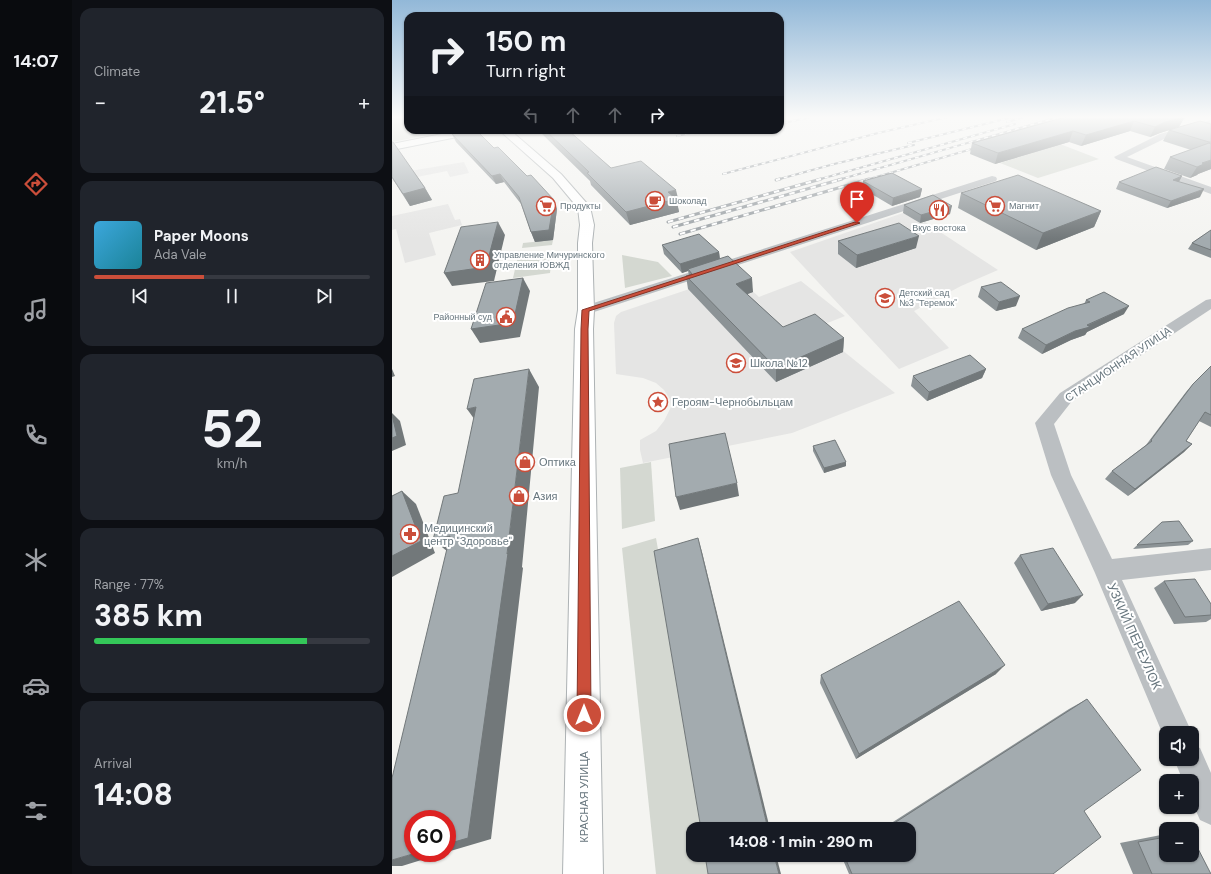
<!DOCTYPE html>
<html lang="en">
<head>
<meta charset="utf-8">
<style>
  :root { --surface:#171b24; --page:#20242c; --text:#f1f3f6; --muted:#9ea1a6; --line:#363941; --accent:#cb4e3a }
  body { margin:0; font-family:"DM Sans",sans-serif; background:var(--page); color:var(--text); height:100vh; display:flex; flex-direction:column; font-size:15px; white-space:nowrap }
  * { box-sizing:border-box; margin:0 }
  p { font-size:13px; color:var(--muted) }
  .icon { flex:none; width:22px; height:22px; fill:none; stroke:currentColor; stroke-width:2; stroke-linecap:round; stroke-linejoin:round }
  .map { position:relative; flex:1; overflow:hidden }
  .details { display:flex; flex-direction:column; gap:8px; padding:8px; background:#0d0f14; width:320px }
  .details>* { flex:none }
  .guide { position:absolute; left:12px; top:12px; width:380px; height:122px; border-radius:12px; box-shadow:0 1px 3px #0004; background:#171b24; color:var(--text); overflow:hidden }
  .fabs { position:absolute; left:767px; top:726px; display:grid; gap:8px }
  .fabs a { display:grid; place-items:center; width:40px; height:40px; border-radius:8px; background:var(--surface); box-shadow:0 1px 3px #0004; font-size:20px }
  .speed { position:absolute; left:12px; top:810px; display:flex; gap:8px; font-size:20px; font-weight:700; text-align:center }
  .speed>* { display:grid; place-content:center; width:52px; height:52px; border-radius:50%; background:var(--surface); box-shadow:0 1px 3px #0004; line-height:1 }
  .speed .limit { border:6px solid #d22; background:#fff; color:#111 }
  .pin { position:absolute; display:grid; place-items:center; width:34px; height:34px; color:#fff; margin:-41px -17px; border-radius:50% 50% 50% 0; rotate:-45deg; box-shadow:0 0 4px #0007 }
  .pin .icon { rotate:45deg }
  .me { position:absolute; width:44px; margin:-22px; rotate:0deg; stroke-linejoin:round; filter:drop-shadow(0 0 3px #0008) }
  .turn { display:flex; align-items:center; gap:14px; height:84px; padding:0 16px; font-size:18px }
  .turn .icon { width:52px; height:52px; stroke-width:2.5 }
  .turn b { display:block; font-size:28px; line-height:34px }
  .lanes { display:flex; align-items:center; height:38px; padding:0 16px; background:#0003; justify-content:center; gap:20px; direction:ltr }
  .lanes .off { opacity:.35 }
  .big { font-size:30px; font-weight:800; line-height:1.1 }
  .details .card { flex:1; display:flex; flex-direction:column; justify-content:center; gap:6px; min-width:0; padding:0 14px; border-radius:12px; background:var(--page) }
  .details .dial { align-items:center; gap:0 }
  .dial b { font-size:52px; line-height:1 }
  .song { display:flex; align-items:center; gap:12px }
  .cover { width:48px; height:48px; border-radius:6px; background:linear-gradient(135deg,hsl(200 70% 55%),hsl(190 70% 35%)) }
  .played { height:4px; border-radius:2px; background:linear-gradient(90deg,var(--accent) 40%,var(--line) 40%) }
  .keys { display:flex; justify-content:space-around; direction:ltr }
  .heat { display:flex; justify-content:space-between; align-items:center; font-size:22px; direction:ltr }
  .charge { height:6px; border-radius:3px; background:linear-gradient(90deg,#34c759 77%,var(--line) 0) }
  .trip { position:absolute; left:294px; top:822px; width:230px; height:40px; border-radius:12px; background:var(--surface); box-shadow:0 1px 3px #0004; font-weight:800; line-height:40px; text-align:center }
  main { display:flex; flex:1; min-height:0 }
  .dock { display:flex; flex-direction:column; width:72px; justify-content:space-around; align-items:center; background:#090b0e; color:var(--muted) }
  .dock .icon { width:28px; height:28px }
  .dock .selected { color:var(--accent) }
  .dock b { font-size:18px; color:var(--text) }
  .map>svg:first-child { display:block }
</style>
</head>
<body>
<main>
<nav class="dock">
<b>14:07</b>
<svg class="icon selected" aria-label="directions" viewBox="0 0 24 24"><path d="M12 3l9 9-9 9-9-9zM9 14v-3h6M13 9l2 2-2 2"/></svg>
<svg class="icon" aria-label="music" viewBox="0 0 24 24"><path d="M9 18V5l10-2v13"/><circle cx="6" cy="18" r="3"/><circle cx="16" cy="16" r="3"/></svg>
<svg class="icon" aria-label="phone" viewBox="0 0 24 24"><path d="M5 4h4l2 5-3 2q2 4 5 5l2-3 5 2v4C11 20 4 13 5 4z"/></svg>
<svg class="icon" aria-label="climate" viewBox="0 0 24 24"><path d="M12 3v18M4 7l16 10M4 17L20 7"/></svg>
<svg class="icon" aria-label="car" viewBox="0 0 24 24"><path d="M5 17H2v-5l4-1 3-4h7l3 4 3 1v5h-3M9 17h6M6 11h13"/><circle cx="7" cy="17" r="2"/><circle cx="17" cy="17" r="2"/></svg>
<svg class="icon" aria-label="filters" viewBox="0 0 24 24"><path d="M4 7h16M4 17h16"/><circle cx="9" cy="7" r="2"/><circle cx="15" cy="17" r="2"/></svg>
</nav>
<section class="details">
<div class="card"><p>Climate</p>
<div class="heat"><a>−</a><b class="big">21.5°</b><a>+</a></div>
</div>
<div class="card">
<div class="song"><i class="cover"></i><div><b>Paper Moons</b><p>Ada Vale</p></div></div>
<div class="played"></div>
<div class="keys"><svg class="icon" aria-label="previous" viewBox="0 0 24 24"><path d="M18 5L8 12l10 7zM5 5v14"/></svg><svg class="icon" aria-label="pause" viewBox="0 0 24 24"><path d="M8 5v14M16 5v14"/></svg><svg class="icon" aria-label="next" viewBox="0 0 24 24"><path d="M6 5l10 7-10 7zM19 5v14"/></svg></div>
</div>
<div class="card dial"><b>52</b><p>km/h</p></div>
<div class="card"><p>Range · 77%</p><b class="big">385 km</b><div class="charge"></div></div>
<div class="card"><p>Arrival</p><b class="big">14:08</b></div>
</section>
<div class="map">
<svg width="819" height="874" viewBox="0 0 819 874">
  <rect width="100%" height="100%" fill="#f4f4f1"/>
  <g fill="#e5e5e4">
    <path d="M72 162 77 173 58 177 55 171 0 182V174Z"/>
    <path d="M56 204 63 220 68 219 70 225 37 233 44 255 13 263 4 229 0 230V216Z"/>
    <path d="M511 213 528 223 533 222 606 270 569 286 522 311 557 348 507 369 398 252Z"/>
    <path d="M342 274 367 297 409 281 453 316 423 328 503 393 400 433 251 463 248 450V440L264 431 272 421 279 407 278 399 272 390 264 383 251 378 224 374 222 323 224 316 229 312Z"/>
  </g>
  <g fill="#d4d8d1">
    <path d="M0 116H16V130H62L0 142Z"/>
    <path d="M668 144 707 159 646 178 608 163Z"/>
    <path d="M161 240 160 245 130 248 131 243Z"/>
    <path d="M161 252 158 273 121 278 126 256Z"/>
    <path d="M230 255 266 262 280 276 233 288Z"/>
    <path d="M259 462 263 521 230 529 228 468Z"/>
    <path d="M264 538 315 829H301V855H319L323 874H264L230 548Z"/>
  </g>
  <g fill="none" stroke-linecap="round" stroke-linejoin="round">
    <g stroke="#adb2b4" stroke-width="2">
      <g id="primary">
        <path d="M70 130H90L85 133 0 150V144Z"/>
        <path d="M107 130H118L169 174 198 207 202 225 200 243 202 310 201 329 211 874H171L183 329 186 310V243L188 225 186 208 161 178Z"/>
      </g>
    </g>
    <g fill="#bbbfc2" fill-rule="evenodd">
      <path d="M819 120V125L774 138 735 157 819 187V194L724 159 722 157 768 134Z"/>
      <path d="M600 176 604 177 605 179 604 181 199 313 194 314 189 313 187 310 189 307Z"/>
      <path d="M819 299V309L680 401 662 424 679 475 720 559 819 548V570L730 580 800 733H774V742L703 573 659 475 643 423 668 393 814 300Z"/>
      <path d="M800 745 808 748 819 773V825L808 820 800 802V781H791L782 759H800Z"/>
    </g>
    <use href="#primary" fill="#fff" fill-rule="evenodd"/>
    <g stroke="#9ca2a6" stroke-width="2">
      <g id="rail-far1">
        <path d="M615 122 636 116"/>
        <path d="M392 123 423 116"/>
        <path d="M285 136 312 130"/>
        <path d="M516 143 621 117"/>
        <path d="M331 174 486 133 560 116"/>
        <path d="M384 180 442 164 522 145"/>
        <path d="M425 180 623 124"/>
        <path d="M446 180 670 116"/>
        <path d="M474 180 590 146"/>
      </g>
    </g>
    <g stroke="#9ca2a6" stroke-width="3">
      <g id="rail">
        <path d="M384 180 388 179"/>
        <path d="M276 222 429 179"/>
        <path d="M281 227 450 179"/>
        <path d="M288 234 477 179"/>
      </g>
    </g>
    <use href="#rail-far1" stroke="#fff" stroke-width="1.5" stroke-dasharray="4" stroke-linecap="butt"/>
    <use href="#rail" stroke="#fff" stroke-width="2" stroke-dasharray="5.5" stroke-linecap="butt"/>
  </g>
  <g fill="#8c9396">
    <path d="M677 116H789L787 127 768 133 758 137 738 131 689 146 677 142 603 164 578 154 580 143Z"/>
    <path d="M819 124V169L806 174 805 175 798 178 772 169 778 157 799 150 771 141 777 130Z"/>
    <path d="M146 130H176L219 168 287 202H285L287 212 238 225 199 185 198 181Z"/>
    <path d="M60 134 102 148 135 176 162 200 165 209 161 240 143 242 139 232 129 204 112 182 104 184 64 142Z"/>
    <path d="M0 142 33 188 40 200 18 206 0 178Z"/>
    <path d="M790 176 787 182 808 197 775 208 724 189 727 182Z"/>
    <path d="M471 181 530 189 528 197 500 206 471 189Z"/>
    <path d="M569 193 709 211 702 227 644 250 566 208Z"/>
    <path d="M512 205 558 214 528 223 511 213Z"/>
    <path d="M819 230V258L796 249 800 243Z"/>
    <path d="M446 241 524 248 464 268 446 254Z"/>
    <path d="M270 245 327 252 328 259 361 292 355 294 391 327 452 338 451 352 384 382 296 289 294 276 297 275 296 271 290 273 272 254Z"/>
    <path d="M589 287 624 306 604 311 586 297Z"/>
    <path d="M694 300 732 314 695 332 693 335 679 340 650 354 626 338 630 329 692 304Z"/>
    <path d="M819 366V427L807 421 794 441 800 444 792 452 736 496 713 479 720 471 754 445 794 392 801 384Z"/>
    <path d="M594 369 590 378 535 401 519 386 521 376Z"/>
    <path d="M421 446 454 466 432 473 421 451Z"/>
    <path d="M770 522 801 541 796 545 741 549Z"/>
    <path d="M628 555 683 603 649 611 622 563Z"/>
    <path d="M772 581 819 604V619L814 622 782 624 762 588Z"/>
    <path d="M604 674 464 759 428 683 429 675Z"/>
    <path d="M695 699 692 811 661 874H457L449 855H517V829H490L677 709Z"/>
    <path d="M774 834V855L819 874H741L728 843Z"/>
  </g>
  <g fill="#72787a">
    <path d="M793 117 787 127 768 133 758 137 763 127 773 122Z"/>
    <path d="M742 121 738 131 689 146 694 135Z"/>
    <path d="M681 131 677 142 603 164 606 153Z"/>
    <path d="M819 160V169L806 174 805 175 798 178 805 167 810 163Z"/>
    <path d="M108 174 112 182 104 184 100 176Z"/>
    <path d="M790 176 786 183 781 180Z"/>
    <path d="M33 188 40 200 18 206 11 194Z"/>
    <path d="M530 189 528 197 500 206 501 198Z"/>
    <path d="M812 189 808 197 775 208 779 201Z"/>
    <path d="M284 190 287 202H285L287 212 238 225 234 212 276 192Z"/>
    <path d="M162 200 165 209 161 240 143 242 139 232Z"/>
    <path d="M560 206 558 214 528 223 529 215Z"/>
    <path d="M709 211 702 227 644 250 651 233Z"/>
    <path d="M106 222 113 235 102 281 60 286 52 273Z"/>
    <path d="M527 236 524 248 464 268 465 255Z"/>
    <path d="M327 252 328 261 296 269V271L290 273 288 264Z"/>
    <path d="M131 278 138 291 128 337 88 343 79 329Z"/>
    <path d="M360 278 361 292 345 298 344 284Z"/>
    <path d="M628 296 624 306 604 311 607 302Z"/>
    <path d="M737 306 732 314 695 332 693 335 679 340 650 354 654 345Z"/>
    <path d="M452 338 451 352 384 382V368Z"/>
    <path d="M0 369 3 376 0 377Z"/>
    <path d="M137 369 147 387 130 567 131 568 99 839 55 852V844L115 554Z"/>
    <path d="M594 369 590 378 535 401 537 392Z"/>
    <path d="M84 407 88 427 75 409Z"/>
    <path d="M0 413 8 421 14 445 0 451Z"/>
    <path d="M800 444 792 452 736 496 743 489Z"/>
    <path d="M454 462V466L432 473V468Z"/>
    <path d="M345 483 347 496 288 510 284 497Z"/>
    <path d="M10 491 24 504 43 553 0 577V556Z"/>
    <path d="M58 536 60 555 41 540Z"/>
    <path d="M306 538 310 552 378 829H376Z"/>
    <path d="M691 595 683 603 649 611 656 604Z"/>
    <path d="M613 665 604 674 464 759 467 754Z"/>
    <path d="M24 853H52L10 866H0V860Z"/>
    <path d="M382 855H384L389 874H387Z"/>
  </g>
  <g fill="#a3abaf" stroke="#72787a">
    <path d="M677 116H789L793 117 773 122 763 127 742 121 694 135 681 131 606 153 580 143Z"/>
    <path d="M808 121 819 124V142H817L777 130Z"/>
    <path d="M80 130H84L102 148 106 147 135 176 139 175 162 200 157 230 139 232 127 197 108 174 100 176 60 134Z"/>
    <path d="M153 130H176L219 168 249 161 284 190 276 192 284 199 234 212 195 173 197 172Z"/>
    <path d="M0 142H1L33 188 11 194 0 177Z"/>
    <path d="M817 143 819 144V160L810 163 812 164 805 167 778 157Z"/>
    <path d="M764 167 790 176 781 180 812 189 779 201 727 182Z"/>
    <path d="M500 173 530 189 501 198 471 181Z"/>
    <path d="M626 175 709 211 651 233 569 193Z"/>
    <path d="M541 195 560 206 529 215 512 205Z"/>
    <path d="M106 222 94 267 52 273 69 227Z"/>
    <path d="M507 223 527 236 465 255 446 241Z"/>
    <path d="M819 230V250L800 243Z"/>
    <path d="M307 234 327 252 288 264 270 245Z"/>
    <path d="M336 256 360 278 344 284 391 327 423 314 452 338 384 368 294 276 300 274 296 269Z"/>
    <path d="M131 278 121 323 79 329 94 283Z"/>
    <path d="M609 282 628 296 607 302 589 287Z"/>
    <path d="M712 292 737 306 695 325 698 327 683 331 654 345 630 329 676 308 698 302 694 300Z"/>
    <path d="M578 355 594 369 537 392 521 376Z"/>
    <path d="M819 366V415L813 412 794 441 800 444 743 489 720 471 760 441 759 440 801 384Z"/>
    <path d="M137 369 115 554 116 553 76 838 55 844V819H21V853H24L0 860V778L58 536 41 540 52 496 66 493 84 407 75 409 82 379Z"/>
    <path d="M0 415 5 436 0 438Z"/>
    <path d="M333 433 345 483 284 497 277 444Z"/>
    <path d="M443 440 454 462 432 468 421 446Z"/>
    <path d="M10 491 29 541 0 556V496Z"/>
    <path d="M787 521 801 541 745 545 770 522Z"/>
    <path d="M306 538 376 829H309L262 551Z"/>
    <path d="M661 548 691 595 656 604 628 555Z"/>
    <path d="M803 579 819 604V615L793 617 772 581Z"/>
    <path d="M567 601 613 665 467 754 429 675Z"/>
    <path d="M695 699 749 770 692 811 709 837 661 874H460L452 855H517V829H493Z"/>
    <path d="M774 837V855H800V837L819 874H760L746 842Z"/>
    <path d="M313 855H382L387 874H316Z"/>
  </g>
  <linearGradient id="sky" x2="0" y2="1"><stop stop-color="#92b8d8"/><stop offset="0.49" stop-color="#fafaf9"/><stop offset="1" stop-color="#fafaf9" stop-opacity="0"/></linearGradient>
  <rect width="819" height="239" fill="url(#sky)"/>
  <path fill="#cb4e3a" stroke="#843326" d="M463 222 468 223 197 311 196 329 199 715 197 720 192 722 187 720 185 715 189 329 190 310Z"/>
  <defs>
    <g id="cafe-ring" transform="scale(1)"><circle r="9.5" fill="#fff" stroke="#cb4e3a" stroke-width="1.5"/><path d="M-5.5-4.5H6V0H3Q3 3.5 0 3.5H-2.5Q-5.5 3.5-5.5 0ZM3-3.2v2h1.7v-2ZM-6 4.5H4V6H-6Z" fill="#cb4e3a"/></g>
    <g id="supermarket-ring" transform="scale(1)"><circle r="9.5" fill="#fff" stroke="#cb4e3a" stroke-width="1.5"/><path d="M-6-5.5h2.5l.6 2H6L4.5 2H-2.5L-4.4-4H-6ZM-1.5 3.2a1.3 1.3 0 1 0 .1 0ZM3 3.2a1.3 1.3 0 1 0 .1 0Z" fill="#cb4e3a"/></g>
    <g id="restaurant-ring" transform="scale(1)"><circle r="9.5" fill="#fff" stroke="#cb4e3a" stroke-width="1.5"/><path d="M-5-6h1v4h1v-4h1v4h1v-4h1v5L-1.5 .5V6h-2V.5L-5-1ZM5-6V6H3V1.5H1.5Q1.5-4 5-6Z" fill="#cb4e3a"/></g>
    <g id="building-ring" transform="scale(1)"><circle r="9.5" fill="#fff" stroke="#cb4e3a" stroke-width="1.5"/><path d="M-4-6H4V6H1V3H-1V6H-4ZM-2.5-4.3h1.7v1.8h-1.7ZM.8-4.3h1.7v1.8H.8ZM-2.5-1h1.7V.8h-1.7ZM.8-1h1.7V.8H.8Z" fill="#cb4e3a"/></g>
    <g id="school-ring" transform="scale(1)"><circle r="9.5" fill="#fff" stroke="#cb4e3a" stroke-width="1.5"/><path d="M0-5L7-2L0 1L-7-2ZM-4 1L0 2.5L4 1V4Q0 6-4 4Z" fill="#cb4e3a"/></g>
    <g id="civic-ring" transform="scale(1)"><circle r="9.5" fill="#fff" stroke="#cb4e3a" stroke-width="1.5"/><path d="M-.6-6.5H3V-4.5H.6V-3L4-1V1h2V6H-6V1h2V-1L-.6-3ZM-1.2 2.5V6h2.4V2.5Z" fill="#cb4e3a"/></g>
    <g id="sight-ring" transform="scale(1)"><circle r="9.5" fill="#fff" stroke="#cb4e3a" stroke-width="1.5"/><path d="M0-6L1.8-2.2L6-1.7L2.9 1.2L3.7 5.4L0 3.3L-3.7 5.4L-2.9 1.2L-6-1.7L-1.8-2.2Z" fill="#cb4e3a"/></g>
    <g id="shop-ring" transform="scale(1)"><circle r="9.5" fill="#fff" stroke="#cb4e3a" stroke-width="1.5"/><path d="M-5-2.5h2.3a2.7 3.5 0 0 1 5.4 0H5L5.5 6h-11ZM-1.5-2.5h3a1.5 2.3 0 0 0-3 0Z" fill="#cb4e3a"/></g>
    <g id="pharmacy-ring" transform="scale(1)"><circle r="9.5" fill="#fff" stroke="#cb4e3a" stroke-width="1.5"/><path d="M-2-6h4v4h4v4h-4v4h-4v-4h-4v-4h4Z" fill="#cb4e3a"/></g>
  </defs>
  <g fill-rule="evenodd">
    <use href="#cafe-ring" x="263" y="201"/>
    <use href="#supermarket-ring" x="154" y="206"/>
    <use href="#supermarket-ring" x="603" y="206"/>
    <use href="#restaurant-ring" x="547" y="210"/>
    <use href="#building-ring" x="88" y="260"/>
    <use href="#school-ring" x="493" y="298"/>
    <use href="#civic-ring" x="114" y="317"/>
    <use href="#school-ring" x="344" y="363"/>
    <use href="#sight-ring" x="266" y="402"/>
    <use href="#shop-ring" x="133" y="462"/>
    <use href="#shop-ring" x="127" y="496"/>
    <use href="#pharmacy-ring" x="18" y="534"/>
  </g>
  <g text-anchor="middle" stroke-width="4" stroke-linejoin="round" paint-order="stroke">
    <g font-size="9" fill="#67767e" stroke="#fff" text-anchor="start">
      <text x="277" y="204">Шоколад</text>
      <text x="168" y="209">Продукты</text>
      <text x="617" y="209">Магнит</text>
      <text x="547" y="231" text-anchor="middle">Вкус востока</text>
      <text x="102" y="258">Управление Мичуринского<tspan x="102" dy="10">отделения ЮВЖД</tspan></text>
      <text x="507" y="296">Детский сад<tspan x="507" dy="10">№3 "Теремок"</tspan></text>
      <text x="100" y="320" text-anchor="end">Районный суд</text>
    </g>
    <g font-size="11" fill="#67767e" stroke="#fff" text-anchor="start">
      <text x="358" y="367">Школа №12</text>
      <text x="280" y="406">Героям-Чернобыльцам</text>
      <text x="147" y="466">Оптика</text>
      <text x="141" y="500">Азия</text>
      <text x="32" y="532">Медицинский<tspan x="32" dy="13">центр "Здоровье"</tspan></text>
    </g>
    <g font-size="11" fill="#67767e" stroke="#fff">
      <text transform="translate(726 364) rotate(-34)" y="4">СТАНЦИОННАЯ УЛИЦА</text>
      <text transform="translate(192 797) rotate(-90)" y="4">КРАСНАЯ УЛИЦА</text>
    </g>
    <g font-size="13" fill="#67767e" stroke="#fff">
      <text transform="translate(743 636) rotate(66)" y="5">УЗКИЙ ПЕРЕУЛОК</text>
    </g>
  </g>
</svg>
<div class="fabs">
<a><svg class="icon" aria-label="sound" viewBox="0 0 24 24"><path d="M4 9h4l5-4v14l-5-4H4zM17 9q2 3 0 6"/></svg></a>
<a>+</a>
<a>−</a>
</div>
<div class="speed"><div class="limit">60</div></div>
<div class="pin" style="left:465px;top:223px;background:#d93025"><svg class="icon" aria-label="arrive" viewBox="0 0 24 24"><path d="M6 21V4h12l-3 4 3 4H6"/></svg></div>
<svg class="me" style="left:192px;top:715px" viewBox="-20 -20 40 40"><circle r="17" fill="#cb4e3a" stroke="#fff" stroke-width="3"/><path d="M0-11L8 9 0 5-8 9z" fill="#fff"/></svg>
<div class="trip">14:08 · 1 min · 290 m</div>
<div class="guide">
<div class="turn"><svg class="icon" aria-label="right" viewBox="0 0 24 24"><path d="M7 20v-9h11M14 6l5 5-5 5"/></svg><div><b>150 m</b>Turn right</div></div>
<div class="lanes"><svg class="icon off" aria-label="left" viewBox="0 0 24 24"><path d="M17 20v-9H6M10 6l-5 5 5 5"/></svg><svg class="icon off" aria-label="ahead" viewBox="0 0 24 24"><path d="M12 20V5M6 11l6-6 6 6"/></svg><svg class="icon off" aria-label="ahead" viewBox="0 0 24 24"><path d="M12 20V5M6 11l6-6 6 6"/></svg><svg class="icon" aria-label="right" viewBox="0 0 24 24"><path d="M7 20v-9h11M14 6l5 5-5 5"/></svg></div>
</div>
</div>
</main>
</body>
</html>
